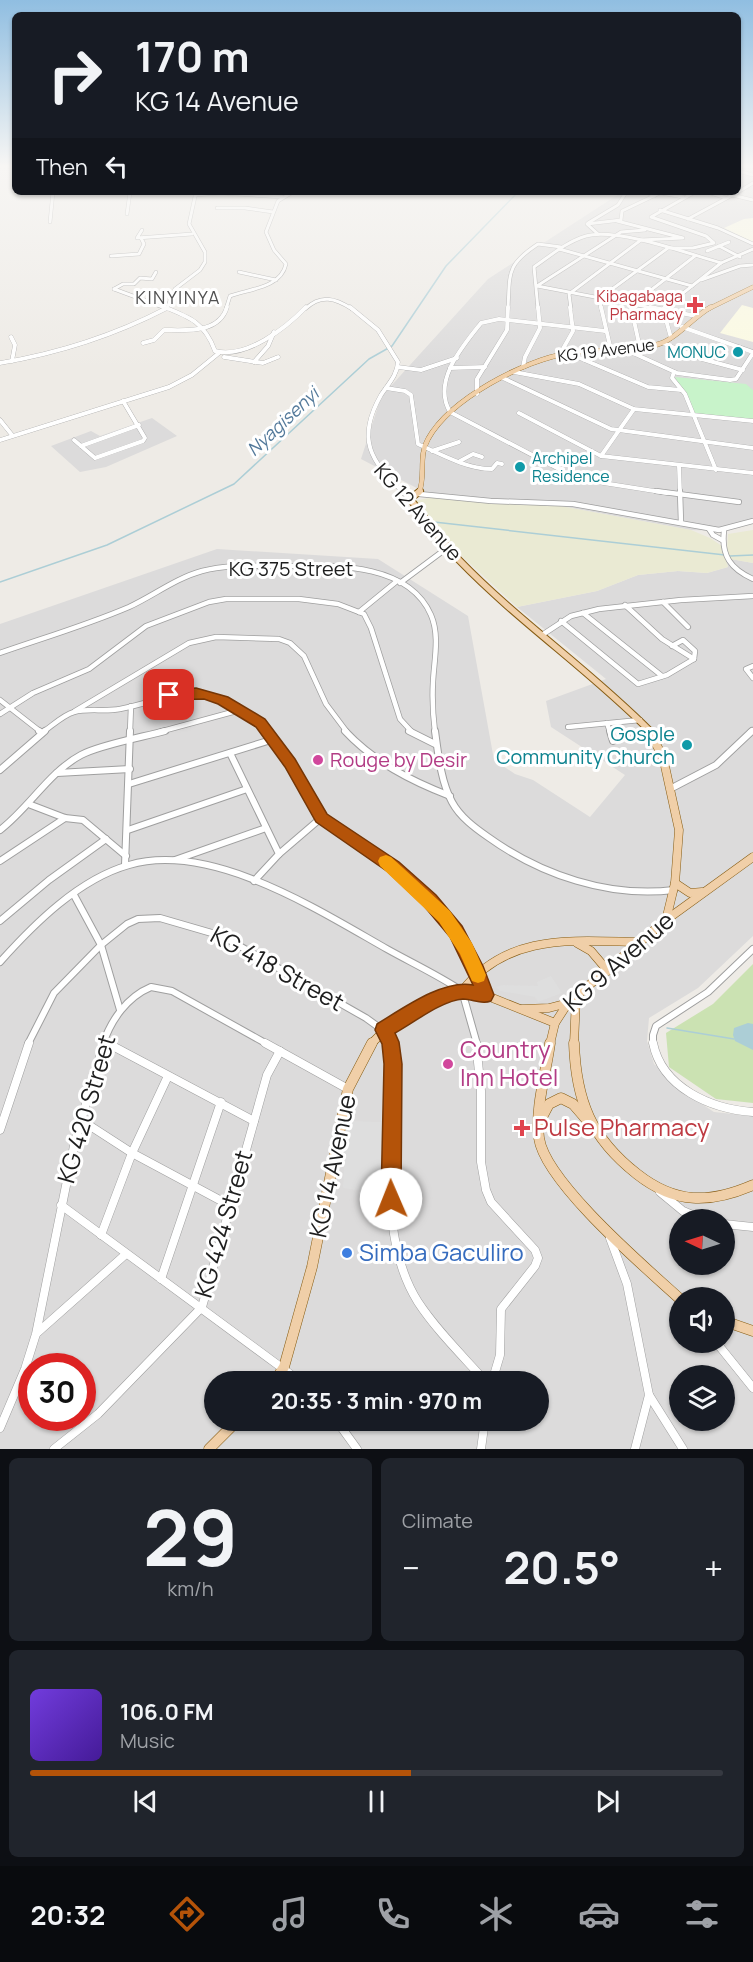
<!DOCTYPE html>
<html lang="en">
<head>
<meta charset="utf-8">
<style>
  :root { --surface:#171b24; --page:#20242c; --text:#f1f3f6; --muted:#9ea1a6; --line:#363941; --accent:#b45309 }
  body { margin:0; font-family:Manrope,sans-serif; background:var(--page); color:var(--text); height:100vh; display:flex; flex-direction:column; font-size:22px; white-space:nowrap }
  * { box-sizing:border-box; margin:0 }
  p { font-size:20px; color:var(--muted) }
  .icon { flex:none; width:33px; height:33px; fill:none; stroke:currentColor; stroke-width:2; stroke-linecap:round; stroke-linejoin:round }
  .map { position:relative; height:1449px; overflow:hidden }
  .side { display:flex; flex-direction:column; gap:9px; padding:9px; background:#0d0f14; flex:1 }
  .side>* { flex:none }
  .hud { position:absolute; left:12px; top:12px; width:729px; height:183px; border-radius:9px; box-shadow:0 2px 4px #0004; background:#171b24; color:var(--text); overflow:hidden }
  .needle { width:39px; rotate:274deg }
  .controls { position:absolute; left:669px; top:1209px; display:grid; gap:12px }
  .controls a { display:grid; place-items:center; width:66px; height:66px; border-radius:50%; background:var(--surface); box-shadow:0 2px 4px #0004; font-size:30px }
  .speed { position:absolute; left:18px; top:1353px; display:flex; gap:12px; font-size:30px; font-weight:700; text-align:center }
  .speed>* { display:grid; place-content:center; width:78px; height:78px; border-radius:50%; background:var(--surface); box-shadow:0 2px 4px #0004; line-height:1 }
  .speed .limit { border:9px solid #d22; background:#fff; color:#111 }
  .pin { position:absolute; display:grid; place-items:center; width:51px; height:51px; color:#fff; margin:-26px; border-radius:12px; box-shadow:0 3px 9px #0006 }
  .me { position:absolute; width:66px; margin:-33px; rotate:359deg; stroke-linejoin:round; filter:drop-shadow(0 0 4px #0008) }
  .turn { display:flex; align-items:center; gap:21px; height:126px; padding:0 24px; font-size:27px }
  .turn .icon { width:78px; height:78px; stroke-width:2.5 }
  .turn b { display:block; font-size:42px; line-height:51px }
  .then { display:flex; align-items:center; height:57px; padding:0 24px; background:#0003; gap:12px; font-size:22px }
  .big { font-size:45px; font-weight:700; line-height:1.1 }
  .side .widget { flex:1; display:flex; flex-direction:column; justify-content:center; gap:9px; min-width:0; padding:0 21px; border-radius:9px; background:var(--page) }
  .side .dial { align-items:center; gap:0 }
  .dial b { font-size:78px; line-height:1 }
  .song { display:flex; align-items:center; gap:18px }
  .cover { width:72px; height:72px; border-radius:9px; background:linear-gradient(135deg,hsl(260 70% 55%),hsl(260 70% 35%)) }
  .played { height:6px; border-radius:3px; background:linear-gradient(90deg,var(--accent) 55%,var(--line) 55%) }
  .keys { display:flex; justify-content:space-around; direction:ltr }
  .heat { display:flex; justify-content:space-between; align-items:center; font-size:33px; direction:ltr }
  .side .tiles { flex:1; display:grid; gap:9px; grid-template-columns:1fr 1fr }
  .widget:last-child { grid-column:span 2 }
  .trip { position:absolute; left:204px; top:1371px; width:345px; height:60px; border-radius:30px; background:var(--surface); box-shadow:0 2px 4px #0004; font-weight:700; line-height:60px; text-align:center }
  .dock { display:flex; height:96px; justify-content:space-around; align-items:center; background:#090b0e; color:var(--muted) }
  .dock .icon { width:42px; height:42px }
  .dock .active { color:var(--accent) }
  .dock b { font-size:27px; color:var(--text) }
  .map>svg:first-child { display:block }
</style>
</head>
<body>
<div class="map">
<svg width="753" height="1449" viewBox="0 0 753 1449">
  <rect width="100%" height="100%" fill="#eeebe6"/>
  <g fill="#dcdbdb" fill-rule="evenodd">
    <path d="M738 167H753V521L724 531 691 530 544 503 496 504 434 497 361 459 381 397 488 279 622 192H738Z"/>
    <path d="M152 418 177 436 106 467 80 472 51 446 91 431 100 436Z"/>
    <path d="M217 549 378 559 468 616 494 760 515 774 533 780 590 817 625 775 551 727 546 701 606 679 517 607 597 591 638 575 678 571 707 573 728 567 726 558 753 563V936L698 988 649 1018 647 1041 654 1064 691 1097 714 1112 753 1116V1449H0V624ZM680 1220H724V1264H680ZM680 1298H724V1342H680ZM32 1366H82V1418H32ZM680 1376H724V1420H680ZM214 1382H538V1420H214Z"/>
  </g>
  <g fill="#fbfae2">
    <path d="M753 218V242L724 228 744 219Z"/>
    <path d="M742 305 753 308V342L720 333Z"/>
  </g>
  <g fill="#eaead3">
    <path d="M434 497 496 504 544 503 691 530 710 538 722 546 728 567 707 573 678 571 638 575 597 591 517 607 451 546 414 501Z"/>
    <path d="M753 530V563L730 559 727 549 728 534Z"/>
  </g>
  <path fill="#cbe2b2" d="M753 964V1103L716 1099 669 1067 666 1033 713 1004Z"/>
  <path fill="#c8f3ca" d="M675 377 746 384 753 390V419L695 414Z"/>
  <g fill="#dedede">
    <path d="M551 976 562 993 538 1002 535 997 500 991 496 987 503 985 538 986 537 982Z"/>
    <path d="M347 1121 382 1122 379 1193 343 1188Z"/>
  </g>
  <path fill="#acced6" d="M748 1023 753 1024V1050L735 1041 733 1035 734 1028Z"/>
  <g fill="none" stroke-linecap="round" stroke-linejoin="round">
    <g stroke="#acced6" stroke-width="1.5">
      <path d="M434 522 725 555"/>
      <path d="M730 556 753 555"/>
      <path d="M0 582 107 545 234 484 369 359 392 346 446 266 518 192"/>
      <path d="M667 1028 734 1039"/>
    </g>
    <g stroke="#9f9f9f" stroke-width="4">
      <g id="minor-far4">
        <path d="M738 171 753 175"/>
        <path d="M646 192 654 196"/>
        <path d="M708 192 726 198"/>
        <path d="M738 192 753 183"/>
        <path d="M661 193 683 197"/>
        <path d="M195 195 221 193 282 197"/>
        <path d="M732 195 753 200"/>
        <path d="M217 208H245L273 212"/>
        <path d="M660 210 718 228 753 244"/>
        <path d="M127 214 130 192"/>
        <path d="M688 219 738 192"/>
        <path d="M50 222 53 192"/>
        <path d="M588 223 618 205 625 194"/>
        <path d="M142 230 137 238 192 234"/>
        <path d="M598 234 587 224 621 220 622 211 662 192"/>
        <path d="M719 246 740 257"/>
        <path d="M559 249 692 286"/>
        <path d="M707 251 729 242"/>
        <path d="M111 256 139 254 144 244 141 238"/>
        <path d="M239 272 276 280"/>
        <path d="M701 280 740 266 753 265"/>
        <path d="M537 286 658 309"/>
        <path d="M537 286 621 232 645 230"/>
        <path d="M114 289 168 309"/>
        <path d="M114 289 123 284H134L140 278 152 279 156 272"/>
        <path d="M167 308 175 289 200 270 205 262V252L189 224 196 192"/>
        <path d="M226 309 230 296C249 289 281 288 286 264L274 250 266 232 278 201 293 192"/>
        <path d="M305 309C321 294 335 298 352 309"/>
        <path d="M508 309C510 273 506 265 538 244L561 247"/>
        <path d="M538 309 534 267C550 256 566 242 586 236 616 227 689 254 721 263"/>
        <path d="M571 309 569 294 641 240 683 238 617 221"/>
        <path d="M601 309 600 298 668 248H693L714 243 706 236 651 217 695 192"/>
        <path d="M631 309 633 304 695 256"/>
        <path d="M663 309 721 263 753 249"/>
      </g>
    </g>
    <g stroke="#9f9f9f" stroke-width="4.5">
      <g id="minor-far3">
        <path d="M164 307C190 317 205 323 215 351 246 359 286 328 306 307"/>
        <path d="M350 307 378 330 398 362C397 376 388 384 381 395 356 439 370 461 404 493"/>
        <path d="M601 307 611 350"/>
        <path d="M631 307 640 348"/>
        <path d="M650 307 696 316"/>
        <path d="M665 307 663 309 671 338"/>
        <path d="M682 327 753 352"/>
        <path d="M605 331 499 319 481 323C462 347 432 381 450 412L578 479 667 493"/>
        <path d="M11 337 15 345 12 361"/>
        <path d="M143 343 154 340 164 330C186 330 219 334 227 307"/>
        <path d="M663 343 702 359 743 370"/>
        <path d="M624 349 677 373 730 380 736 379 753 353"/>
        <path d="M568 353 648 387 681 390"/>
        <path d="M560 354 573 331 570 307"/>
        <path d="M224 357 263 363 278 357"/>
        <path d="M254 362 268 346 274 332"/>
        <path d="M0 363C60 353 113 336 167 308"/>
        <path d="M398 367 421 370 457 358"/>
        <path d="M523 367 525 357 540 328 538 307"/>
        <path d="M450 368 485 367"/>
        <path d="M514 372 579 384 634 409 753 421"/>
        <path d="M674 372 672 378 685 394 716 470"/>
        <path d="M503 378 611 429 753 448"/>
        <path d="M386 388 405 391 411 395 418 444C440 454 467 469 492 469L497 463 502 464"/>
        <path d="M477 394V379L507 330 508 307"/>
        <path d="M519 413 601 456 753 473"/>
        <path d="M0 420 12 435"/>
        <path d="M0 440 169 387 192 375 219 353"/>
        <path d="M74 440 95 458 143 441 145 438 123 401"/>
        <path d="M81 446 139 425"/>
        <path d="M432 451 459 442"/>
        <path d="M601 456 634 409"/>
        <path d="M460 461 473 454 482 457"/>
        <path d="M679 466 680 493"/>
      </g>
    </g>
    <g stroke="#9f9f9f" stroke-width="6">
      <g id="minor-far2">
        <path d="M402 491 410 499"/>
        <path d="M656 491 739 502"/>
        <path d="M680 491 681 523"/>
        <path d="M419 494 491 501 573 504 719 530 753 521"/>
        <path d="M709 529 713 535 722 540"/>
        <path d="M724 531C721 556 731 569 753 579"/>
        <path d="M400 583 447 548"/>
        <path d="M663 602 688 627"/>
        <path d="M625 605 662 639 694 659"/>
        <path d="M359 612 397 581"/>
        <path d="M583 613 662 676"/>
        <path d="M561 621 638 684 667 675 694 659 695 651 683 640 672 646"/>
        <path d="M542 635 571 616 599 609 681 600 753 596"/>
        <path d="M0 653C43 638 87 625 129 607 153 596 176 578 202 571 227 564 254 566 279 566 328 566 407 560 431 615 440 636 434 660 433 682 432 699 433 716 435 732"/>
        <path d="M753 666 746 669 753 678"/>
        <path d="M0 700 41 732"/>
        <path d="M75 711 189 643 216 637 279 639 290 643 304 656 326 704 347 732"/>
        <path d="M0 714 33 693 89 669 146 626 209 602 226 599H299L338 604 364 614 371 628 400 719 412 732"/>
        <path d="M607 723 610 732"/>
        <path d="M568 727 640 720"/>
        <path d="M43 732C52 726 63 715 74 712 88 708 105 712 120 709 171 699 184 681 236 708 248 714 261 721 269 732"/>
        <path d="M130 732 131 706"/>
        <path d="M159 732 240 710"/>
        <path d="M750 732 753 730"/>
      </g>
    </g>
    <g stroke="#9f9f9f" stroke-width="8">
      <g id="minor-far1">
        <path d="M39 731 42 733"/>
        <path d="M268 731 290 763 321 818 394 867 445 916 466 949 485 995"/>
        <path d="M345 731C374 762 411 781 450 796"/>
        <path d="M409 731 435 744"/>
        <path d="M435 731C438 753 441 782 452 802 460 817 475 828 488 837 541 875 609 898 674 890"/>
        <path d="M610 731 613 741"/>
        <path d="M230 753 279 854 254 881"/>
        <path d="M0 770 45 731"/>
        <path d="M57 773 130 769"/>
        <path d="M129 784 274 739"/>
        <path d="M670 789 716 765 752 731"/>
        <path d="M31 805 65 818 83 820 126 856"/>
        <path d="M0 830C29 808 49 772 81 755 99 745 143 737 165 731"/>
        <path d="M128 830 247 789"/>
        <path d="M279 854 321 818"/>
        <path d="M175 860 266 828"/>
        <path d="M0 861 65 818"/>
        <path d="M125 865 130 731"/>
        <path d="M74 895 101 945 120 1010"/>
        <path d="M0 921 49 880 106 839"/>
        <path d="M0 962C34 924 79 879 129 865 211 841 318 910 387 949 412 963 438 975 462 991L477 1044"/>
        <path d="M104 1041 110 1044"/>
        <path d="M28 1044 54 993 101 945 127 924 138 919 160 918 222 936 366 1018 384 1031 389 1044"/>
        <path d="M103 1044C111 1020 127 997 151 987L172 991 267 1044"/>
        <path d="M653 1044V1035L656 1026 708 992 753 949"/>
      </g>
    </g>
    <g stroke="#9f9f9f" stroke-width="9">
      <g id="minor">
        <path d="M107 1043 254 1121"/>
        <path d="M265 1043 348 1089"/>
        <path d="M389 1043C398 1066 392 1108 391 1133 389 1189 387 1253 418 1302 437 1331 463 1356 486 1382"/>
        <path d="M476 1043 481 1091V1162L486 1190 491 1202 535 1250 538 1258 535 1266 501 1309 500 1355 492 1382"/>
        <path d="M653 1043C662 1088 711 1109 753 1112"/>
        <path d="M81 1120 132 1153 229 1205"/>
        <path d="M0 1130 29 1043"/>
        <path d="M660 1192 683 1211 704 1220"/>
        <path d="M61 1205 301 1382"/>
        <path d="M724 1224 753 1227"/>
        <path d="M101 1235 132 1153 168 1076"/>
        <path d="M610 1238 627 1284 649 1395 635 1449"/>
        <path d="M161 1279 221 1102"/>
        <path d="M37 1333 126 1254"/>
        <path d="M716 1342 753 1388"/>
        <path d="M649 1395 683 1449"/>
        <path d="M336 1420 357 1449"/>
        <path d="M0 1428 25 1369 36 1334 75 1141 104 1043"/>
        <path d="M54 1449 98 1414 202 1307 267 1075 280 1051"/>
        <path d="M481 1449 485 1420"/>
      </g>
    </g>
    <g stroke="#865c13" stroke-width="4.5">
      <path id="major-far4" d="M708 309 753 287"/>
    </g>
    <g stroke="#865c13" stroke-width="5">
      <path id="major-far3" d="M419 493C426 476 418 456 428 439 450 399 524 360 569 353 599 348 630 353 659 344 676 339 693 317 711 307"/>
    </g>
    <g stroke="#865c13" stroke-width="8">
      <path id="major-far2" d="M420 491 410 499C426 519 441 542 459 560 519 622 591 671 651 732"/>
    </g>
    <g stroke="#865c13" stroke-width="9">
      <g id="major-far1">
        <path d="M649 731 663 757 679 830 675 883 666 920"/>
        <path d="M675 883 690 893 702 892"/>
        <path d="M577 943 591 951 608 971"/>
        <path d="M462 991C508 932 574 941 641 942"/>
        <path d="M522 1009 549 1008 568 1003"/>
        <path d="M371 1044 384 1031 428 1004 462 991 485 995 555 1023"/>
        <path d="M550 1044 555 1023 568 1003 666 920 753 857"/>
        <path d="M574 1044 576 998"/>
      </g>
    </g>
    <g stroke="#865c13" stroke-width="11">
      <g id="major">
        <path d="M550 1043C546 1073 535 1108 539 1138 545 1182 646 1268 680 1299"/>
        <path d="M574 1043C576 1101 591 1138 637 1174 675 1204 709 1204 753 1185"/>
        <path d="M540 1121 549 1104 561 1098 573 1104 586 1119"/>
        <path d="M724 1321 753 1331"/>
        <path d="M274 1382 284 1367 312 1267 348 1089 372 1043"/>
        <path d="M209 1449 238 1420"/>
      </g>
    </g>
    <use href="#minor-far4" stroke="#fff" stroke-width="3"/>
    <use href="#minor-far3" stroke="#fff" stroke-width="4"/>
    <use href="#minor-far2" stroke="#fff" stroke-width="4.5"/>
    <use href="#minor-far1" stroke="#fff" stroke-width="6"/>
    <use href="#minor" stroke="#fff" stroke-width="8"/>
    <use href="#major-far4" stroke="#f0cfa8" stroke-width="4"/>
    <use href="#major-far3" stroke="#f0cfa8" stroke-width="4.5"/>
    <use href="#major-far2" stroke="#f0cfa8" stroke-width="6"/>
    <use href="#major-far1" stroke="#f0cfa8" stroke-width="8"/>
    <use href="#major" stroke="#f0cfa8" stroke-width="10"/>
  </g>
  <linearGradient id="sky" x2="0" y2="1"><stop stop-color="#90bee1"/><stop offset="0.45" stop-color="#f7f6f4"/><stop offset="1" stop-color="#f7f6f4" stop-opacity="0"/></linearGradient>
  <rect width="753" height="369" fill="url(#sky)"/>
  <path fill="#b45309" stroke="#753606" stroke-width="1.5" d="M196 688 228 697 265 719 295 759 327 814 399 862 436 895 462 926 483 966 494 995 491 1001C481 1005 473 999 463 999 443 1000 413 1023 395 1033L399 1042 402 1064 401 1199 398 1206 391 1209 384 1206 381 1199 384 1064 382 1044 375 1030 377 1024C402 1009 443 979 473 985L450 937 424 906 388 872 316 822 285 767 256 727 218 704 204 699 169 700 162 695 169 690Z"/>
  <path fill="#f59e0b" d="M386 855 391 857 450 911 472 943 486 975 484 981 478 983 472 981 460 954 439 922 380 866 378 861 380 857Z"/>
  <g fill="#e0444e" stroke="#fff" stroke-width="2">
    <path d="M692 296h6v6h6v6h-6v6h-6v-6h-6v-6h6z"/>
    <path d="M519 1119h6v6h6v6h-6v6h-6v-6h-6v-6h6z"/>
  </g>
  <g fill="#0f9aa8" stroke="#fff" stroke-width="2">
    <circle cx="738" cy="352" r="6"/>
    <circle cx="520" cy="467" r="6"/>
    <circle cx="687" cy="745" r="6"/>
  </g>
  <g fill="#d1479c" stroke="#fff" stroke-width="2">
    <circle cx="318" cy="760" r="6"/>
    <circle cx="448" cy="1064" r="6"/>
  </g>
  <circle fill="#3f7fe0" stroke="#fff" stroke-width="2" cx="347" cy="1253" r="6"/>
  <g text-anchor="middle" stroke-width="6" stroke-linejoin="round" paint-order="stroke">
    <g font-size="16" fill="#be3a42" stroke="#fff" text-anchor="end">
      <text x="683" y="302">Kibagabaga<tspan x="683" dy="18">Pharmacy</tspan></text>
    </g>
    <g font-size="16" fill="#1e1e1e" stroke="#fff">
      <text transform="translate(606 350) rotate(-7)" y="6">KG 19 Avenue</text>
    </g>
    <g font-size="16" fill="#0d838f" stroke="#fff" text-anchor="end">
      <text x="726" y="358">MONUC</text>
      <text x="532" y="464" text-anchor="start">Archipel<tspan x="532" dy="18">Residence</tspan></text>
    </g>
    <g font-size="18" letter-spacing="1.5" fill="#515151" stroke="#fff">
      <text x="178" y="304">KINYINYA</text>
    </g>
    <g font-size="18" font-style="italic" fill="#547a9b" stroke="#fff">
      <text transform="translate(283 422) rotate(-43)" y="6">Nyagisenyi</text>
    </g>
    <g font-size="20" fill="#1e1e1e" stroke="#fff">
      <text transform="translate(418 512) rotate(49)" y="7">KG 12 Avenue</text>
      <text x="291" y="576">KG 375 Street</text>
    </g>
    <g font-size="20" fill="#0d838f" stroke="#fff" text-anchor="end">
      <text x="675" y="741">Gosple<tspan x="675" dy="23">Community Church</tspan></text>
    </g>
    <g font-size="20" fill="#b23c85" stroke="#fff" text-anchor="start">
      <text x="330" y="767">Rouge by Desir</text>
    </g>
    <g font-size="24" fill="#1e1e1e" stroke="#fff">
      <text transform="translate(619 962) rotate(-41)" y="8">KG 9 Avenue</text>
      <text transform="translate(277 969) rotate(29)" y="8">KG 418 Street</text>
      <text transform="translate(87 1109) rotate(-74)" y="8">KG 420 Street</text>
      <text transform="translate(333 1166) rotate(-78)" y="8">KG 14 Avenue</text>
      <text transform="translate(224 1224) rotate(-74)" y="8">KG 424 Street</text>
    </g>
    <g font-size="24" fill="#b23c85" stroke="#fff" text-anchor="start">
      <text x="460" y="1058">Country<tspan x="460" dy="28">Inn Hotel</tspan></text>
    </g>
    <g font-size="24" fill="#be3a42" stroke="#fff" text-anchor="start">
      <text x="534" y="1136">Pulse Pharmacy</text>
    </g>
    <g font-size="24" fill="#366cbe" stroke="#fff" text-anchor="start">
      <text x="359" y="1261">Simba Gaculiro</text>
    </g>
  </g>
</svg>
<div class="controls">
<a><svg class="needle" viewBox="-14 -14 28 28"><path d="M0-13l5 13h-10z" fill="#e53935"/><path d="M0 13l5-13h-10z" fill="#9ea1a6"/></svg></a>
<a><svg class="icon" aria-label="sound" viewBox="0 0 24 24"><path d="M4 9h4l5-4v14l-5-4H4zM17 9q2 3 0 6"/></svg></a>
<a><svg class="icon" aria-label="layers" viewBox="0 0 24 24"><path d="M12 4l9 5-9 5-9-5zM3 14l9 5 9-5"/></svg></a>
</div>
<div class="speed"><div class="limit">30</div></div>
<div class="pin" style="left:169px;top:695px;background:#d93025"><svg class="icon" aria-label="arrive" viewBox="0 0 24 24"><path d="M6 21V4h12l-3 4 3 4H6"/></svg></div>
<svg class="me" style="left:391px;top:1199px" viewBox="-20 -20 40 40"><circle r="19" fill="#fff"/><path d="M0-13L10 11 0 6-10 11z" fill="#b45309"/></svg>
<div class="trip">20:35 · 3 min · 970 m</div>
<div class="hud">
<div class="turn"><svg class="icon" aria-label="right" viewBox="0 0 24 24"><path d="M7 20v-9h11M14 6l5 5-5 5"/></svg><div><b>170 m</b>KG 14 Avenue</div></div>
<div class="then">Then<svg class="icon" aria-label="left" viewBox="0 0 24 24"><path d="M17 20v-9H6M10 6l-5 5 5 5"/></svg></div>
</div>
</div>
<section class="side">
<div class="tiles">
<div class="widget dial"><b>29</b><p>km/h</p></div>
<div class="widget"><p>Climate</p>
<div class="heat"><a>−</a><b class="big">20.5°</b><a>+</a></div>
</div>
<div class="widget">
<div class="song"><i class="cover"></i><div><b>106.0 FM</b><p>Music</p></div></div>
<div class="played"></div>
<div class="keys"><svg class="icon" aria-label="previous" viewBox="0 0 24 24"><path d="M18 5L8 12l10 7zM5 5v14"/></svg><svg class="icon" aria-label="pause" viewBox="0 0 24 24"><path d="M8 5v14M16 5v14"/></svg><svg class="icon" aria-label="next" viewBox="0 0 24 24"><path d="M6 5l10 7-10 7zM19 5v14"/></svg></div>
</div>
</div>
</section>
<nav class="dock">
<b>20:32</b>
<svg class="icon active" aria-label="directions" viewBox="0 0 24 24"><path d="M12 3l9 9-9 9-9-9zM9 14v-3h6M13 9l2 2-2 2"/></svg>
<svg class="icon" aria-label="music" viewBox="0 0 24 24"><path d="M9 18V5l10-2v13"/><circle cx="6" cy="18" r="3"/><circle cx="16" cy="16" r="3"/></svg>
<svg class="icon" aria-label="phone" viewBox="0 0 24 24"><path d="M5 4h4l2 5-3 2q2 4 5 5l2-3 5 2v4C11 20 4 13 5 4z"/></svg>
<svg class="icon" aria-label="climate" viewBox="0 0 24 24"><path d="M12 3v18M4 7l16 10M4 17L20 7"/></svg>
<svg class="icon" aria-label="car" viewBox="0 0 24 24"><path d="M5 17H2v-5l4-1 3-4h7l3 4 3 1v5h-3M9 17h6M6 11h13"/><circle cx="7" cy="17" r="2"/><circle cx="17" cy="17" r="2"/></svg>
<svg class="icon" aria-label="filters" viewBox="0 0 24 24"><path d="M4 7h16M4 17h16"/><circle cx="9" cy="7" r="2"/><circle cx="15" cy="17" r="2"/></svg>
</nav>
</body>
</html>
